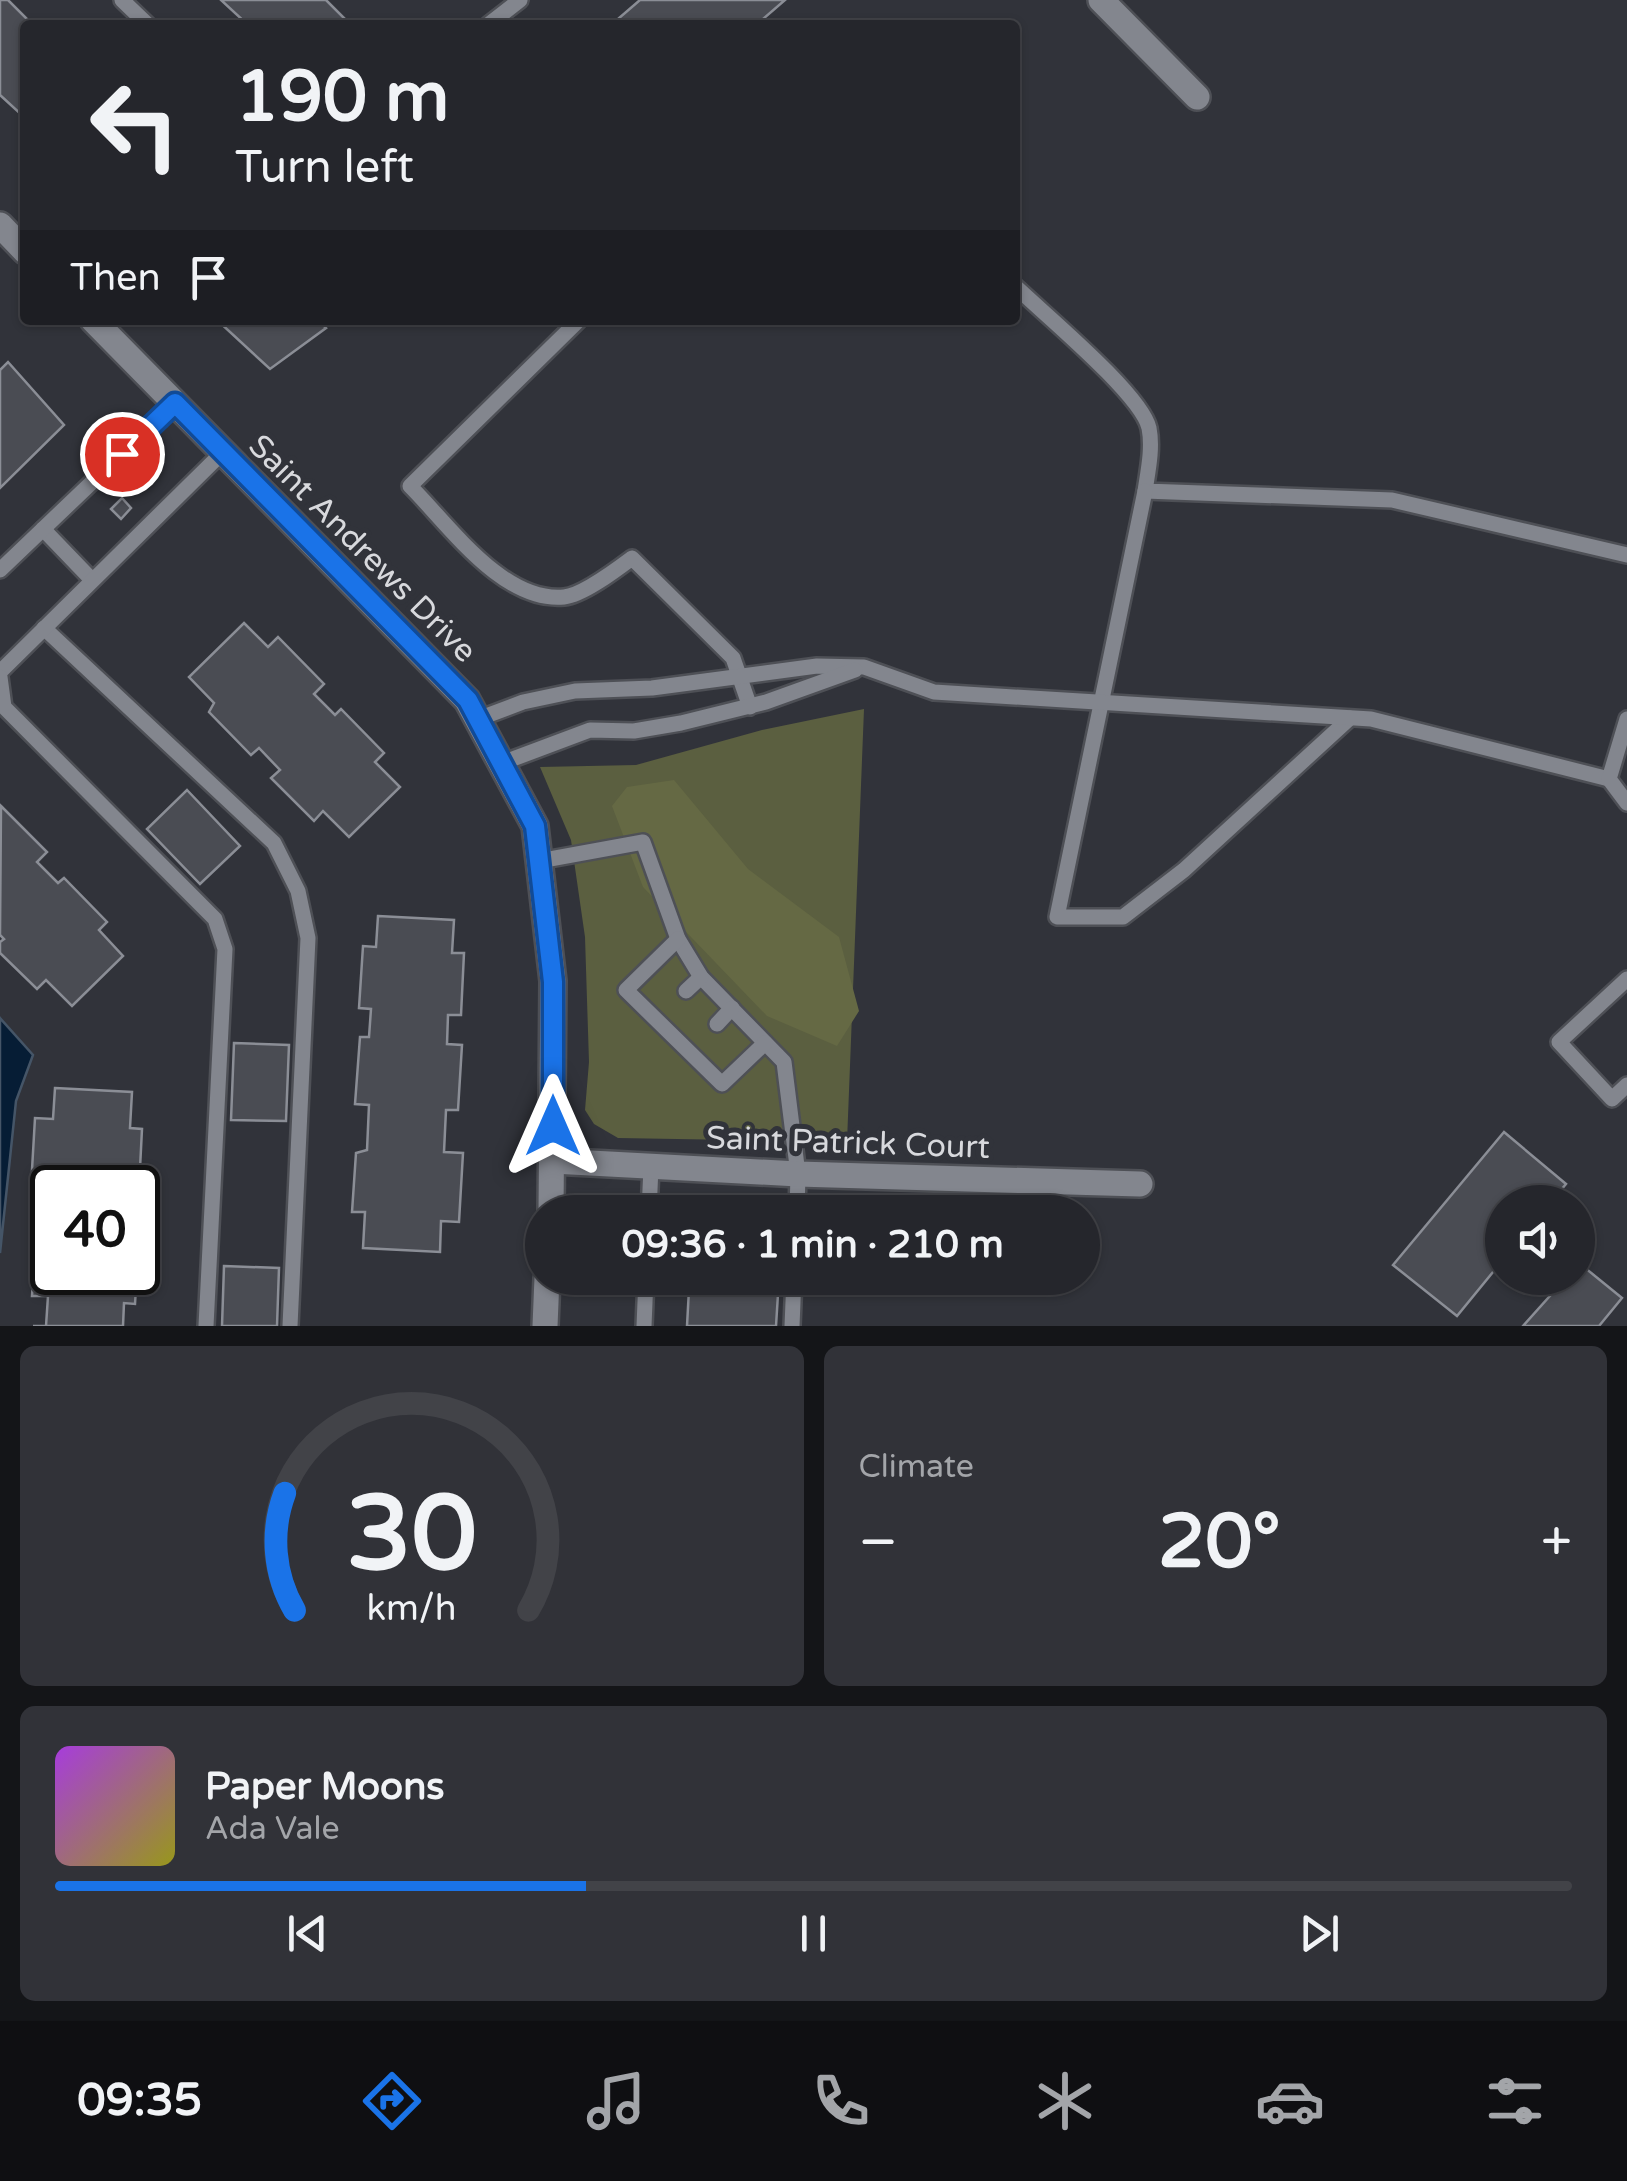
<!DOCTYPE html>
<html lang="en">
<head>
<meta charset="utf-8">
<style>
  :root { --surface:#25262c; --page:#313238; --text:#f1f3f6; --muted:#a3a5a9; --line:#424348; --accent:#1a73e8 }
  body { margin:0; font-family:"Varela Round",sans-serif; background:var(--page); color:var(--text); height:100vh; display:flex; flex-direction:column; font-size:38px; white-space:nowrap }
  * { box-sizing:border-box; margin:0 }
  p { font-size:32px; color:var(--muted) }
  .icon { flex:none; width:55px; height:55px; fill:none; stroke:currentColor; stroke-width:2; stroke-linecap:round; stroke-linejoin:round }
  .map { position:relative; height:1326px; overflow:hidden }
  .panel { display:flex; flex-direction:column; gap:20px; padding:20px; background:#141518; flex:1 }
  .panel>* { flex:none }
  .banner { position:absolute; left:20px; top:20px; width:1000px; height:305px; border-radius:10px; box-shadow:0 2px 8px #0004,0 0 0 2px var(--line); background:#25262c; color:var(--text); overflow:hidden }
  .controls { position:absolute; left:1485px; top:1185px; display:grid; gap:20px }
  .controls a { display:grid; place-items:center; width:110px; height:110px; border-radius:50%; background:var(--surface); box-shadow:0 2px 8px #0004,0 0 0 2px var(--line); font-size:50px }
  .speed { position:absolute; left:30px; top:1165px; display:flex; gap:20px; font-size:50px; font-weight:700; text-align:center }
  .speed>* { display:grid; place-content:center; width:130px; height:130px; border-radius:50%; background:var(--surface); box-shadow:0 2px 8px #0004,0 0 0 2px var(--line); line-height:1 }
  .speed .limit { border:5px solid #111; border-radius:15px; background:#fff; color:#111 }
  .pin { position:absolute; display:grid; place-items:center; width:85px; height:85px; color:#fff; margin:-42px; border:5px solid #fff; border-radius:50%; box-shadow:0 2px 10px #0007 }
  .me { position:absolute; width:110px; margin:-55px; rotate:0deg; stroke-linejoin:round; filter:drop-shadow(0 0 8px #0008) }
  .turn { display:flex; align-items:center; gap:35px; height:210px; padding:0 50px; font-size:45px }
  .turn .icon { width:130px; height:130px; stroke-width:2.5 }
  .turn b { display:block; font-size:70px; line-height:85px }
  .then { display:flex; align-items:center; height:95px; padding:0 50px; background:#0003; gap:20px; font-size:38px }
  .big { font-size:75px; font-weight:800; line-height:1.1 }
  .panel .widget { flex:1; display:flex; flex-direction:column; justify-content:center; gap:15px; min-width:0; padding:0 35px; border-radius:15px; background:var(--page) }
  .panel .dial { align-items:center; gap:0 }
  .dial svg { height:260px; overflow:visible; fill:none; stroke:var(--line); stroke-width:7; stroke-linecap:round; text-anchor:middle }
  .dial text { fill:var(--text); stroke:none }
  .song { display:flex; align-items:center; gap:30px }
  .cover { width:120px; height:120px; border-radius:15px; background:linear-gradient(135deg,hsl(280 70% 55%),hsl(60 70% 35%)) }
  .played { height:10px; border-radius:5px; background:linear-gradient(90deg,var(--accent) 35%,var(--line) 35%) }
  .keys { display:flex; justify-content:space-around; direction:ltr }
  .heat { display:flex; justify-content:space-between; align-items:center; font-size:55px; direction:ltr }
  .panel .tiles { flex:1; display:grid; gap:20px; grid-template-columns:1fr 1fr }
  .widget:last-child { grid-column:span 2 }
  .trip { position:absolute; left:525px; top:1195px; width:575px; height:100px; border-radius:50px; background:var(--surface); box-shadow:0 2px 8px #0004,0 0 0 2px var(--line); font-weight:800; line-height:100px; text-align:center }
  .menu { display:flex; height:160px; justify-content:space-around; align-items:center; background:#0f0f12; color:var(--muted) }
  .menu .icon { width:70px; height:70px }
  .menu .current { color:var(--accent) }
  .menu b { font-size:45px; color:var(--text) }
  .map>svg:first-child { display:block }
</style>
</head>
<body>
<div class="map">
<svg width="1627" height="1326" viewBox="0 0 1627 1326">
  <rect width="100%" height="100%" fill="#31333a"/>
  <path fill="#5b5f40" d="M864 709 847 1142 618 1138 594 1124 585 1110 589 1062 585 937 571 840 540 767 636 765 762 730Z"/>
  <path fill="#656944" d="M674 780 748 869 839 937 859 1011 837 1046 767 1016 643 887 612 806 627 787Z"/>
  <path fill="#061d35" stroke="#455567" stroke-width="2.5" d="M0 1018 33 1055 16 1101 0 1253Z"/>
  <g fill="#4a4c53" stroke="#8b8e96" stroke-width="2.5">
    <path d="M0 0H8L33 25H25V118L0 95Z"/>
    <path d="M221 0H326L351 25H248Z"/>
    <path d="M640 0H785L756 25H611Z"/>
    <path d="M217 320H318L326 328 270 369Z"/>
    <path d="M8 362 64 425 0 488V370Z"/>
    <path d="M122 498 131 508 121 519 111 509Z"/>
    <path d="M244 623 268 647 278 637 324 684 314 694 335 715 341 709 384 753 375 762 400 787 349 837 323 811 314 821 271 778 280 770 259 748 251 755 209 712 214 703 189 677Z"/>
    <path d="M187 790 240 846 200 884 147 829Z"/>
    <path d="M1 806 47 852 37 862 58 883 64 878 107 922 99 930 123 956 72 1006 46 980 37 989 0 953V942L4 939 0 935Z"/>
    <path d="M378 916 454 920 452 953H464L461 1015H448L447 1044 462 1045 458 1110H446L444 1152 463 1153 459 1222 441 1221 440 1252 363 1248 365 1212H352L356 1153 367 1150 369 1105 355 1104 360 1037H369L371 1009 359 1008 363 946 376 947Z"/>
    <path d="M234 1043 289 1045 286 1121 231 1120Z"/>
    <path d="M55 1088 132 1092 130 1128 142 1129 139 1188H52V1272H137L135 1304 124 1303 123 1326H33H46L48 1296H32L36 1230 48 1231 50 1188 31 1187 35 1118 53 1119Z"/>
    <path d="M1504 1132 1566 1184 1551 1202H1502V1261L1457 1316 1393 1265Z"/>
    <path d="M1579 1263 1622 1298 1599 1326H1523L1566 1278H1578Z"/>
    <path d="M224 1266 279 1268 277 1326H222Z"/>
    <path d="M689 1289 778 1294 776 1326H687Z"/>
  </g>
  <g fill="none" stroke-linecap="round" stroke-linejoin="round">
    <g stroke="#4e5056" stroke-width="20">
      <g id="service">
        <path d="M122 0 148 25"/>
        <path d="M488 25 520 0"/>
        <path d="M1015 286C1044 314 1141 394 1149 428 1153 448 1148 471 1145 491L1392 500 1627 555"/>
        <path d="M579 320 410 486C449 525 503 603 564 597 583 595 616 570 632 558L733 658 750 707"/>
        <path d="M1145 491 1057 917H1123L1184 870 1350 718"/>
        <path d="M43 529 92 580"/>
        <path d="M0 570 175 403"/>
        <path d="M44 628 274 843 298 891 308 938 290 1326"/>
        <path d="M0 672 223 452"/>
        <path d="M0 677 4 707 215 919 225 949 206 1326"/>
        <path d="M478 719 523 702 575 691 652 688 817 666 864 667 934 692 1371 719 1609 779"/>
        <path d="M1627 719 1609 779 1627 803"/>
        <path d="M502 763 590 730 634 731 681 723 766 702 855 670"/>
        <path d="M539 861 643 842 678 939 701 977 784 1062 798 1174 797 1212"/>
        <path d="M678 939 626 990 722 1084 765 1043"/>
        <path d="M1627 979 1559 1042 1612 1099 1627 1085"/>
        <path d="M686 991 701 977"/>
        <path d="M717 1024 732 1008"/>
        <path d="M649 1212 651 1167"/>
        <path d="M644 1326 646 1278"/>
        <path d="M792 1326 794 1278"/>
      </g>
    </g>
    <g stroke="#4e5056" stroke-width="30">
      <g id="minor">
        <path d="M1101 0 1197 97"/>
        <path d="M553 1161 798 1174 1140 1184"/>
      </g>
    </g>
    <g stroke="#4e5056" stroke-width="30">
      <g id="tertiary">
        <path d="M0 225 25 251"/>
        <path d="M93 320 467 700 535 826 553 981 551 1212"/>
        <path d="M545 1326 547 1278"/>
      </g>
    </g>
    <use href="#service" stroke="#83868e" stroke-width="15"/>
    <use href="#minor" stroke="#83868e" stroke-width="25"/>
    <use href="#tertiary" stroke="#83868e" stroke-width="25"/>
  </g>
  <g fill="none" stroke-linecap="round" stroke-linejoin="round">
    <g stroke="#114b97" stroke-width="25">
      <path id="route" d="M122 454 175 403 468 700 535 826 553 982V1126"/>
    </g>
    <use href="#route" stroke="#1a73e8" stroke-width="18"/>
  </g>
  <g text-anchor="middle" stroke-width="10" stroke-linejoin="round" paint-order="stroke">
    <g font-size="32" fill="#d8d9dd" stroke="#31333a">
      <text transform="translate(363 548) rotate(45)" y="11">Saint Andrews Drive</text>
      <text transform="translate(848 1142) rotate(2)" y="11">Saint Patrick Court</text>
    </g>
  </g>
</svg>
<div class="controls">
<a><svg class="icon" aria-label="sound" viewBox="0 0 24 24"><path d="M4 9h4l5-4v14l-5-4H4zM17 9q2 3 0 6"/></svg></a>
</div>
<div class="speed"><div class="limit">40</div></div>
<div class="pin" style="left:122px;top:454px;background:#d93025"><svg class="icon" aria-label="arrive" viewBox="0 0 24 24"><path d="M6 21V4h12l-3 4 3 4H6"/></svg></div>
<svg class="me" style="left:553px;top:1126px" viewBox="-20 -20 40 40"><path d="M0-17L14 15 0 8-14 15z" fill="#1a73e8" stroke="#fff" stroke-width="4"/></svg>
<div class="trip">09:36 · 1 min · 210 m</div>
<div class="banner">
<div class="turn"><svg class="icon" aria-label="left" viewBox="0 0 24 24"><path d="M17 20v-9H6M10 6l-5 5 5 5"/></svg><div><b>190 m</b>Turn left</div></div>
<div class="then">Then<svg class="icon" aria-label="arrive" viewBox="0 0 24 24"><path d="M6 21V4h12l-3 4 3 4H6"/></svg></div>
</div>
</div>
<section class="panel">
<div class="tiles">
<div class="widget dial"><svg viewBox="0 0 100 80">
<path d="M14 69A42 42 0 1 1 86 69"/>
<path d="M14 69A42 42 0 0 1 11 33" stroke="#1a73e8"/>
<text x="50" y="56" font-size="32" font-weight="700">30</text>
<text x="50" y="72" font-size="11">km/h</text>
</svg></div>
<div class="widget"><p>Climate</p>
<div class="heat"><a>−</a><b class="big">20°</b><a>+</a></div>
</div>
<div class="widget">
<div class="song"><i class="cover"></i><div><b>Paper Moons</b><p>Ada Vale</p></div></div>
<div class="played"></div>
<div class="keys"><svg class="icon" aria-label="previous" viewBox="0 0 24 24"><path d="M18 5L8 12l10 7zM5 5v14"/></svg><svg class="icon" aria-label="pause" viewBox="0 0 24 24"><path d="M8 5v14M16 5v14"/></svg><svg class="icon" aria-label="next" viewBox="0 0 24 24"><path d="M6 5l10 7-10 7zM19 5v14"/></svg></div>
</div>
</div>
</section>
<nav class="menu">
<b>09:35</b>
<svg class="icon current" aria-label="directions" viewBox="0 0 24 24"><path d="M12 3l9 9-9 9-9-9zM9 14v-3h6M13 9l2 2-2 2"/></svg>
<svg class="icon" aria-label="music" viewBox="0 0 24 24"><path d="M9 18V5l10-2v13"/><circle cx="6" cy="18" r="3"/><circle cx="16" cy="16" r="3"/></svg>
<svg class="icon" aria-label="phone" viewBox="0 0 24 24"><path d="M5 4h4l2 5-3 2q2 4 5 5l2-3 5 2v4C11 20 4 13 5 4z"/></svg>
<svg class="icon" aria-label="climate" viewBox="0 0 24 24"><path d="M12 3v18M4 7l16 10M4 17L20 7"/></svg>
<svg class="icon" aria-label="car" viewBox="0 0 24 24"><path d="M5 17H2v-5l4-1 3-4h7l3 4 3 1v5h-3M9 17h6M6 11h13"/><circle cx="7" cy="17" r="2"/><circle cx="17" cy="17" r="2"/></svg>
<svg class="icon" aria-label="filters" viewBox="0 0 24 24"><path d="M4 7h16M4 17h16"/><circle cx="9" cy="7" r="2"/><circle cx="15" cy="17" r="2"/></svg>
</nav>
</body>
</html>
